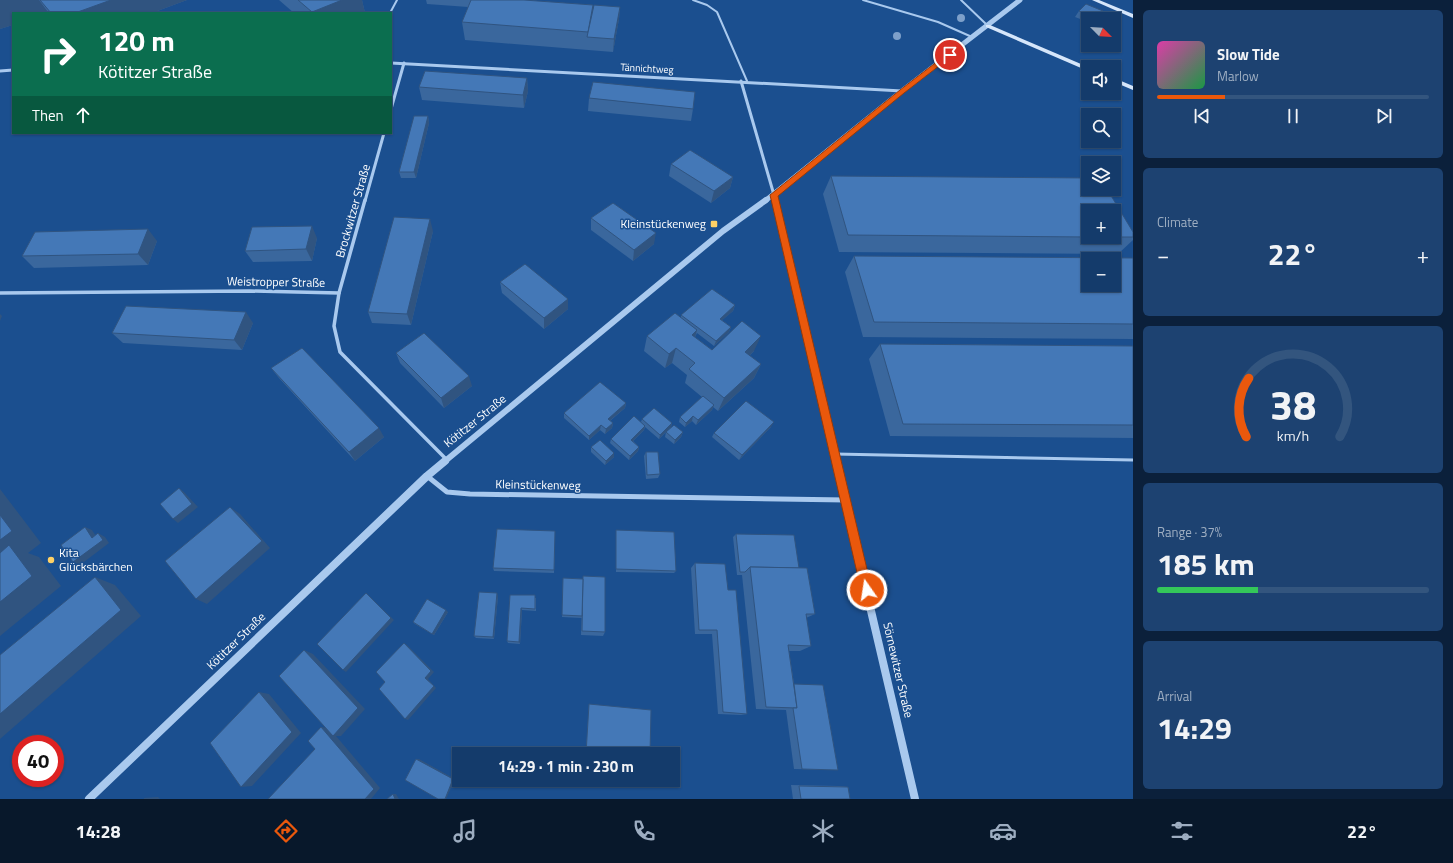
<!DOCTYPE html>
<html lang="en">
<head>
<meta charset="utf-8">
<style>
  :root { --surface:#143b6b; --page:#1d4271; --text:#f1f3f6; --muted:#9dadc1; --line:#33557e; --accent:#ea580c }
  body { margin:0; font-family:"Titillium Web",sans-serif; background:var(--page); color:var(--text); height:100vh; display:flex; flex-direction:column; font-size:15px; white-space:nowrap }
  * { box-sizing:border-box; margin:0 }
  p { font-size:13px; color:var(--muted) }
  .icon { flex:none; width:22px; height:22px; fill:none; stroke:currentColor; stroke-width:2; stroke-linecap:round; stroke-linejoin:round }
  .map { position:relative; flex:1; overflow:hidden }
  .sheet { display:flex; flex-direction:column; gap:10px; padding:10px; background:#0b203b; width:320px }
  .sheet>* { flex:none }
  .guide { position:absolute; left:12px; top:12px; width:380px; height:122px; border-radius:0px; box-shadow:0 1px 3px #0004,0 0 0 1px var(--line); background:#0b6e4f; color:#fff; overflow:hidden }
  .needle { width:26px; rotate:114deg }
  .controls { position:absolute; left:1081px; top:12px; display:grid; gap:8px }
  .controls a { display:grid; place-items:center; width:40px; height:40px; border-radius:0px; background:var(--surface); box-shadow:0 1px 3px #0004,0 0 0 1px var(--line); font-size:20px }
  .speed { position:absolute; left:12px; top:735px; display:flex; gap:8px; font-size:20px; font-weight:700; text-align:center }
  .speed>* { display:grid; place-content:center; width:52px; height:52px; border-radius:50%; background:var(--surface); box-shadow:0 1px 3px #0004,0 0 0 1px var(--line); line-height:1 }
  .speed .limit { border:6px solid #d22; background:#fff; color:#111 }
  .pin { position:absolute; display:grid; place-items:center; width:34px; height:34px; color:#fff; margin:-17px; border:2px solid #fff; border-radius:50%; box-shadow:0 1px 4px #0007 }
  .me { position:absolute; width:44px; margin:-22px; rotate:347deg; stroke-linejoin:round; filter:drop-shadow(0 0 3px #0008) }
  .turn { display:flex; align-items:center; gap:14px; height:84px; padding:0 20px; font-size:18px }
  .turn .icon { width:52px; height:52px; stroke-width:2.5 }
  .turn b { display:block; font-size:28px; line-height:34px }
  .then { display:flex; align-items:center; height:38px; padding:0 20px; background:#0003; gap:8px; font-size:15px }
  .big { font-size:30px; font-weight:700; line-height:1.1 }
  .sheet .tile { flex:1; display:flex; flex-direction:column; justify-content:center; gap:6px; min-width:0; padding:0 14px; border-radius:6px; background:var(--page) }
  .sheet .dial { align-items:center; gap:0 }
  .dial svg { height:104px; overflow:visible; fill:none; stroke:var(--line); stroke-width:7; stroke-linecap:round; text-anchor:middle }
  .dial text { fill:var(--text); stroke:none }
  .song { display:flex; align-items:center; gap:12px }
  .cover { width:48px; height:48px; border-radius:6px; background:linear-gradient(135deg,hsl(320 70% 55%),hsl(140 70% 35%)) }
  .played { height:4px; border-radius:2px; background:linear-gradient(90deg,var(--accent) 25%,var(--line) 25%) }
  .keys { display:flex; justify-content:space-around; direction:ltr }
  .heat { display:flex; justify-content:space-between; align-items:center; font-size:22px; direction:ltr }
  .charge { height:6px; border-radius:3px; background:linear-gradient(90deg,#34c759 37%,var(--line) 0) }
  .trip { position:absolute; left:452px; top:747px; width:228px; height:40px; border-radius:0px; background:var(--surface); box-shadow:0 1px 3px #0004,0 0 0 1px var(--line); font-weight:700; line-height:40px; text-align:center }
  .tabs { display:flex; height:64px; justify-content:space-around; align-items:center; background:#08182b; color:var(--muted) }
  .tabs .icon { width:28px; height:28px }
  .tabs .current { color:var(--accent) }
  .tabs b { font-size:18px; color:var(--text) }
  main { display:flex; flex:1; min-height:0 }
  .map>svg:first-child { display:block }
</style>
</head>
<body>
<main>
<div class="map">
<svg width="1133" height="799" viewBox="0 0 1133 799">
  <rect width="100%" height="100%" fill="#1b4f8f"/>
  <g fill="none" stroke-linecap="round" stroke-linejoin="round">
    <g stroke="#a9c9ee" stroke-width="2">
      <path d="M693 0 707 5 717 12 747 81"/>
      <path d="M863 0 938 22 972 37"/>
      <path d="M961 0 987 25"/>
      <path d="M390 13 397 0"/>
    </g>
    <path stroke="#a9c9ee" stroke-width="3" d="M835 454 1133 460"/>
    <g stroke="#a9c9ee" stroke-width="3">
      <path d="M391 63 902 91"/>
      <path d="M0 71 13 70"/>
      <path d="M741 81 774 195"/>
      <path d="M391 109 404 63"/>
      <path d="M365 201 384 133"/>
    </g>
    <g stroke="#a9c9ee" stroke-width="3.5">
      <path d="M0 293 250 291 339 293 334 326 340 352 447 460"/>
      <path d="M339 293 365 200"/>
    </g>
    <path stroke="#a9c9ee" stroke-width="5" d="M427 476 447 492 470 494 846 500"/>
    <g stroke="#a9c9ee" stroke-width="5">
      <path d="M774 195 776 201"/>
      <path d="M765 201 902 91 1020 0"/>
    </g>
    <g stroke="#a9c9ee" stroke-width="6">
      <path d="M775 200 836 462"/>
      <path d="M444 462 723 231 766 200"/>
    </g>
    <g stroke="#a9c9ee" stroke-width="8">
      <path d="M836 461 915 799"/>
      <path d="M89 799 427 476 445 461"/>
    </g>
    <g fill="#d6e6fa" fill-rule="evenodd">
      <path d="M1092 0H1099L1133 14V18Z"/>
      <path d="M986 25H990L1088 67V71L986 27Z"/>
      <path d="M1114 78 1133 86V90L1114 82Z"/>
    </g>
  </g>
  <g fill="#7ea0ca">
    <circle cx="961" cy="18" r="4"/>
    <circle cx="897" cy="36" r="4"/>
  </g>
  <g fill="#3a679d">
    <path d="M0 0H187L152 13H48V12L13 13V25L0 29Z"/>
    <path d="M279 0H362L365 13H294Z"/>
    <path d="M426 0H524L593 5V11L620 7 619 19 613 52 465 40 462 22 468 7 427 4Z"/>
    <path d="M1079 11H1103L1097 19H1088V22L1075 17Z"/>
    <path d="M527 78 528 91 524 108 422 100 419 87Z"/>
    <path d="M589 98 693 109 691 121 588 111Z"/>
    <path d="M428 116 429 123 416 178H401L399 172Z"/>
    <path d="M671 164 733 177 730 188 711 203 669 176Z"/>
    <path d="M831 176 1133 232V240L1118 254 839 252 823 194Z"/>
    <path d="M591 218 654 244 633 261 591 230Z"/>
    <path d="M433 231 411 325 372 323 368 312Z"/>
    <path d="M317 238 312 261 253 262 245 251Z"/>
    <path d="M157 241 148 265 34 268 22 256Z"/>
    <path d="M854 256 1133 258V339L863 337 845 272Z"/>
    <path d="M500 282 568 309 544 329 502 293Z"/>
    <path d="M735 305 733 311 722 320 731 327 729 332 714 346 697 333 695 337 712 350 754 351 749 356 761 364 754 378 718 411 713 407 712 410 696 425 692 421 685 427 679 422 680 417 702 397 685 383 687 375 672 363 665 368 644 351 647 336 681 317V315Z"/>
    <path d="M253 323 242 350 123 343 112 333Z"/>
    <path d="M880 344 1133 346V438L890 436 869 359Z"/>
    <path d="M396 353 472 386 444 408 400 363Z"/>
    <path d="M271 368 384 437 355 461 279 378Z"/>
    <path d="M626 403 625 408 610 421 613 423 612 428 605 434 600 430 589 440 564 418V413Z"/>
    <path d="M642 419 672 423 671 427 659 439 645 427 644 430 633 441 639 447 638 451 629 460 610 443 611 439 641 422Z"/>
    <path d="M771 427 739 460 712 437 714 433Z"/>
    <path d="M666 432H683L681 437 674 444 665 437Z"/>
    <path d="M591 447 614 457 605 465 591 452Z"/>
    <path d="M646 452 660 474 658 478 646 479 644 456Z"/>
    <path d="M616 530 676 571 674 573 616 572Z"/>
    <path d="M736 534 799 568 815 614 806 618 811 646 800 651H789L794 684 838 770 794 769 786 710 756 709 742 575H737L733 537Z"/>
    <path d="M555 535 554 573 494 571 493 568Z"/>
    <path d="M695 563 747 714 741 715 718 714 712 634H695L691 568Z"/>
    <path d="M583 576 605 577V632L603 636 581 635 582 602V618L562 617 563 578 583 579Z"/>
    <path d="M510 595 536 598V611L522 610 520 644 508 643 507 641Z"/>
    <path d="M498 596 494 639 476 638 474 636Z"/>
    <path d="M448 612 434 635 415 624 413 622Z"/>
    <path d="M589 704 650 754H586L589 706Z"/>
    <path d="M791 785 839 786 848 787 850 799H793Z"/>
  </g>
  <g fill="#305480">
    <path d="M0 0H39L48 12 46 13H13V25L0 29Z"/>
    <path d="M111 0H187L152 13H75Z"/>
    <path d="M342 0H362L365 13H313L312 12Z"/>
    <path d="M593 5 592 23 587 37 588 32Z"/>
    <path d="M620 7 619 19 613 52 614 39Z"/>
    <path d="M1103 11 1099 17 1097 19H1095Z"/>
    <path d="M527 78 528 91 524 108 523 95Z"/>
    <path d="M428 116 429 123 416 178 414 172Z"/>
    <path d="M733 177 730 188 711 203 714 191Z"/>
    <path d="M430 219 433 231 411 325 407 314Z"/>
    <path d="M312 226 317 238 312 261 306 249Z"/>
    <path d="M148 229 157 241 148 265 138 254Z"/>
    <path d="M656 233 654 244 633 261 634 250Z"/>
    <path d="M568 299V309L544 329V318Z"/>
    <path d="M735 305 733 311 718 324 720 319Z"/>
    <path d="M246 312 253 323 242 350 234 340Z"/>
    <path d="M0 314 2 316 0 321Z"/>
    <path d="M731 327 729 332 714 346 716 341Z"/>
    <path d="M697 330 693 345 692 335Z"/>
    <path d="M761 336 754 351 738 367 745 352Z"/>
    <path d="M676 348 672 363 665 368 669 354Z"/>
    <path d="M761 364 754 378 718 411 724 398Z"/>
    <path d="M469 376 472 386 444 408 441 398Z"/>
    <path d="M626 403 625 408 607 423 608 419Z"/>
    <path d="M714 405 712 410 696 425 698 420Z"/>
    <path d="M693 416 692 421 685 427 686 423Z"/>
    <path d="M774 422 771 427 739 460 742 455Z"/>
    <path d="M613 423 612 428 605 434 606 429Z"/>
    <path d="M672 423 671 427 659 439 660 435Z"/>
    <path d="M601 425 600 430 589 440V436Z"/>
    <path d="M645 426 644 430 630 444 631 440Z"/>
    <path d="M379 428 384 437 355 461 349 452Z"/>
    <path d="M683 432 681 437 674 444 675 440Z"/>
    <path d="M639 447 638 451 629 460 630 456Z"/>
    <path d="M614 453V457L605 465 606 461Z"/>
    <path d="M179 488 184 492 198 507 178 523 173 519Z"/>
    <path d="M0 489 41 543 28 553 39 557 61 586 0 636Z"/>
    <path d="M230 507 240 514 270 548 207 604 196 599Z"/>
    <path d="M85 527 92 530 99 541 92 538Z"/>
    <path d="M98 533 105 537 109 543 80 565 73 562Z"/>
    <path d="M95 577 115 585 141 616 0 739V714Z"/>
    <path d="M366 593 394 620 346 672 343 670Z"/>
    <path d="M497 593 498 596 494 639 493 637Z"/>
    <path d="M521 608 522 610 520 644 519 642Z"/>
    <path d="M446 610 448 612 434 635 432 634Z"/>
    <path d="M404 643 407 645 434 672 428 679 436 688 408 720 405 719 425 678Z"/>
    <path d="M304 650 313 654 365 709 341 736H336L380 788 371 799H365L321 727 329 728Z"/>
    <path d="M259 692 269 694 301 733 252 786 241 787Z"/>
    <path d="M416 759H419L455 779 446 799H445Z"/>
    <path d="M393 794H396L399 799H395Z"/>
    <path d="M158 797 160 799H144V798Z"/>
  </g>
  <g fill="#4478b7" stroke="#305480" fill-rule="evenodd">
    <path d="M40 0H111L75 13H51Z"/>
    <path d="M298 0H342L312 12Z"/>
    <path d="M471 0H524L593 5 588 32 462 22Z"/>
    <path d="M1086 4 1103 11 1096 18 1079 11Z"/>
    <path d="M594 5 620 7 614 39 587 37Z"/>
    <path d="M425 71 527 78 523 95 419 87Z"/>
    <path d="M593 82 695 92 693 109 589 98Z"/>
    <path d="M414 116H428L414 172H399Z"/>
    <path d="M690 150 733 177 714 191 671 164Z"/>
    <path d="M831 176 1088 178V189H1107L1133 232V237H1106H1114V211H1088V237L848 235Z"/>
    <path d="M613 203 656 233 634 250 591 218Z"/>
    <path d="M394 217 430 219 407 314 368 312Z"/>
    <path d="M312 226 306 249 245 251 252 227Z"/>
    <path d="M148 229 138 254 22 256 35 232Z"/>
    <path d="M854 256 1133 258V324L874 322ZM1088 259H1114V285H1088Z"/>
    <path d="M525 264 568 299 544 318 500 282Z"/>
    <path d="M712 289 735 305 720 319 731 327 716 341 681 315Z"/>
    <path d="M126 306 246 312 234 340 112 333Z"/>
    <path d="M675 313 697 330 692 335 712 350 742 321 761 336 745 352 761 364 724 398 689 369 695 363 676 348 669 354 647 336Z"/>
    <path d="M424 333 469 376 441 398 396 353Z"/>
    <path d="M880 344 1133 346V425L903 424Z"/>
    <path d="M302 348 379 428 349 452 271 368Z"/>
    <path d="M600 382 626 403 608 419 613 423 606 429 601 425 589 436 564 413Z"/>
    <path d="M703 396 714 405 698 420 693 416 686 423 680 417Z"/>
    <path d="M746 401 774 422 742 455 714 433Z"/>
    <path d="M654 408 672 423 660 435 642 419Z"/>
    <path d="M634 416 645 426 631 440 639 447 630 456 611 439Z"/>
    <path d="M674 425 683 432 675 440 666 432Z"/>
    <path d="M600 440 614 453 606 461 591 447Z"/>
    <path d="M646 452H658L660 474 647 475Z"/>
    <path d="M179 488 192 504 173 519 160 504Z"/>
    <path d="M230 507 262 541 196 599 165 561Z"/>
    <path d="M0 515 12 531 0 540Z"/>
    <path d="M85 527 92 538 98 533 103 540 73 562 61 545Z"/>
    <path d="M497 529 555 531 554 570 493 568Z"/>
    <path d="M616 530 674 532 676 571 616 569Z"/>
    <path d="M736 534 794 535 799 568 750 567 745 572H740Z"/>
    <path d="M9 545 32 576 0 602V553Z"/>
    <path d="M695 563 725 564 728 590H736L747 714 723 712 717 630H699Z"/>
    <path d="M750 567 807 568 815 614H806L811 646 788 645 797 708 766 707Z"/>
    <path d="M583 576 605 577V632L582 631Z"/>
    <path d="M95 577 121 610 0 714V655Z"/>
    <path d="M563 578 583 579 582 616 562 615Z"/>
    <path d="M479 592 497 593 493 637 474 636Z"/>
    <path d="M366 593 391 618 343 670 317 644Z"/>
    <path d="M510 595H535V609L521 608 519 642 507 641Z"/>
    <path d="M427 599 446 610 432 634 413 622Z"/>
    <path d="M404 643 431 671 425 678 434 686 405 719 379 689 385 682 376 672Z"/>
    <path d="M304 650 358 708 333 736 279 676Z"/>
    <path d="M794 684 823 685 838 770 802 769 793 708H797Z"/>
    <path d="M259 692 292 732 241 787 210 743Z"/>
    <path d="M589 704 651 710 650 754H586Z"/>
    <path d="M321 727 374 789 365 799H268L315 749 308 741Z"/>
    <path d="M416 759 453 779 445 799H438L405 780Z"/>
    <path d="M799 786 848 787 850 799H801Z"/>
    <path d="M393 794 395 799H387Z"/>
  </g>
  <path fill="#ea580c" stroke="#983908" d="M947 54 953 55 904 93 778 196 872 590 871 594 867 595 863 594 861 590 770 195 900 90Z"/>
  <g fill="#ffd166" stroke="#1b4f8f" stroke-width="1.5">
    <rect x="710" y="220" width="8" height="8" rx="2"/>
    <circle cx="51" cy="560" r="4"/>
  </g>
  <g text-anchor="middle" stroke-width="3" stroke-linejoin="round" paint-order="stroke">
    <g font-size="10" fill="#fff" stroke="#1b4f8f">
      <text transform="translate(647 68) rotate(3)" y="4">Tännichtweg</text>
    </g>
    <g font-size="12" fill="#fff" stroke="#1b4f8f">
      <text transform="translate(353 211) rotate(-74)" y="4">Brockwitzer Straße</text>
      <text transform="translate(276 282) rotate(1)" y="4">Weistropper Straße</text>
      <text transform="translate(475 421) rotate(-39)" y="4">Kötitzer Straße</text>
      <text transform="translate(538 485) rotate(1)" y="4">Kleinstückenweg</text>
      <text transform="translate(236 641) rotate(-44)" y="4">Kötitzer Straße</text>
      <text transform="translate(898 670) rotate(77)" y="4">Sörnewitzer Straße</text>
    </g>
    <g font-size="12" fill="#fff" stroke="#1b4f8f" text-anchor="end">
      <text x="706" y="228">Kleinstückenweg</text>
      <text x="59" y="557" text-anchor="start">Kita<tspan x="59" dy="14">Glücksbärchen</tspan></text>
    </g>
  </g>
</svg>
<div class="controls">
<a><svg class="needle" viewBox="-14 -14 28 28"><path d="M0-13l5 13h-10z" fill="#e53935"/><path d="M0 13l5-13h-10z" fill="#9dadc1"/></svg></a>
<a><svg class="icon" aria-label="sound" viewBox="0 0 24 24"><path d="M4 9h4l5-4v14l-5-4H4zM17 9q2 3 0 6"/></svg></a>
<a><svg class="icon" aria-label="search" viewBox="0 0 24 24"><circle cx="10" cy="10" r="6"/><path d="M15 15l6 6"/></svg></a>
<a><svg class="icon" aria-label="layers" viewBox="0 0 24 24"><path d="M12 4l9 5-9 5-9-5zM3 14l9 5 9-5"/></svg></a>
<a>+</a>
<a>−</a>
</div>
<div class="speed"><div class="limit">40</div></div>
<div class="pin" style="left:950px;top:55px;background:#d93025"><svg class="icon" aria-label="arrive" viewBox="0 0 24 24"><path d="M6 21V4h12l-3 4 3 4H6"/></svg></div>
<svg class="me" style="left:867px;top:590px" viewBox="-20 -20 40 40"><circle r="17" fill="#ea580c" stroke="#fff" stroke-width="3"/><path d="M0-11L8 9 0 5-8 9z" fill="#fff"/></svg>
<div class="trip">14:29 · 1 min · 230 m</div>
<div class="guide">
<div class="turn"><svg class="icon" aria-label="right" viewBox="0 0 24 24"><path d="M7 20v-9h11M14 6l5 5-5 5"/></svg><div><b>120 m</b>Kötitzer Straße</div></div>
<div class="then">Then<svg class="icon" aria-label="ahead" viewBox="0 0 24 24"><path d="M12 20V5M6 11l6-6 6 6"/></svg></div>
</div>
</div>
<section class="sheet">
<div class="tile">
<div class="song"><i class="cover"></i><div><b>Slow Tide</b><p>Marlow</p></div></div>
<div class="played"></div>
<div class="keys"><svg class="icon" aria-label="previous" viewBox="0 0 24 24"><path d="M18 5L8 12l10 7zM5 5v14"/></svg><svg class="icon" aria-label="pause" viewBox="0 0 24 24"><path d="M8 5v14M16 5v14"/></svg><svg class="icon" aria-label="next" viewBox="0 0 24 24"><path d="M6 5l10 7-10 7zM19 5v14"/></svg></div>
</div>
<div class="tile"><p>Climate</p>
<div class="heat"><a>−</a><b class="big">22°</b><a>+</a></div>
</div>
<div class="tile dial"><svg viewBox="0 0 100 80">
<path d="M14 69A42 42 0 1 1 86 69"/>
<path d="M14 69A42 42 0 0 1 16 24" stroke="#ea580c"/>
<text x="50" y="56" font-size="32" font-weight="700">38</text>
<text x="50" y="72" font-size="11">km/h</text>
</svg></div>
<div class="tile"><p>Range · 37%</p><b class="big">185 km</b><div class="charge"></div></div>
<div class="tile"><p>Arrival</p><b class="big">14:29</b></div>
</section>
</main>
<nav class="tabs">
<b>14:28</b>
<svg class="icon current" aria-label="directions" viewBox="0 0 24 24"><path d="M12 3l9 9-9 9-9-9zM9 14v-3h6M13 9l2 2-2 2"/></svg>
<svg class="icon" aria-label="music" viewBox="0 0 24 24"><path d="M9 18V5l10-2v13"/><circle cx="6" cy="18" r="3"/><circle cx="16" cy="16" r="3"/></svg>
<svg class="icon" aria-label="phone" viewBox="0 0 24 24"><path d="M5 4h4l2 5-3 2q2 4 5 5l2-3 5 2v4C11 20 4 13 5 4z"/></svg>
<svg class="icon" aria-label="climate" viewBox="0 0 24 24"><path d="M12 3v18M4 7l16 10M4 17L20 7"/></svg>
<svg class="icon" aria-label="car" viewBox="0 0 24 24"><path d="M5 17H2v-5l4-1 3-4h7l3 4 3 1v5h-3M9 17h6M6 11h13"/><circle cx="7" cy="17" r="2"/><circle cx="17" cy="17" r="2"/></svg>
<svg class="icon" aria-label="filters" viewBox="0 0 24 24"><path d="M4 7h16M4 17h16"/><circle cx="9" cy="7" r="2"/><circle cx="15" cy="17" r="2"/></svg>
<b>22°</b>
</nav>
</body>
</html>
